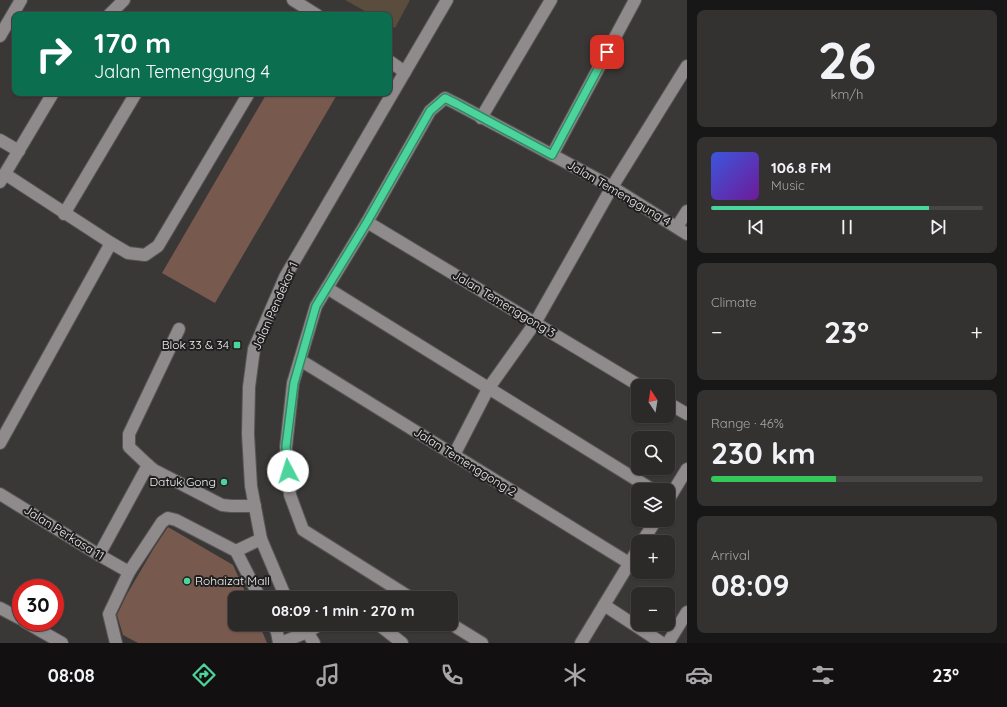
<!DOCTYPE html>
<html lang="en">
<head>
<meta charset="utf-8">
<style>
  :root { --surface:#2c2929; --page:#343131; --text:#f1f3f6; --muted:#a6a6a8; --line:#484546; --accent:#4bd49b }
  body { margin:0; font-family:Quicksand,sans-serif; background:var(--page); color:var(--text); height:100vh; display:flex; flex-direction:column; font-size:15px; white-space:nowrap }
  * { box-sizing:border-box; margin:0 }
  p { font-size:13px; color:var(--muted) }
  .icon { flex:none; width:22px; height:22px; fill:none; stroke:currentColor; stroke-width:2; stroke-linecap:round; stroke-linejoin:round }
  .map { position:relative; flex:1; overflow:hidden }
  .panel { display:flex; flex-direction:column; gap:10px; padding:10px; background:#181717; width:320px }
  .panel>* { flex:none }
  .banner { position:absolute; left:12px; top:12px; width:380px; height:84px; border-radius:8px; box-shadow:0 1px 3px #0004,0 0 0 1px var(--line); background:#0b6e4f; color:#fff; overflow:hidden }
  .needle { width:26px; rotate:348deg }
  .controls { position:absolute; left:631px; top:379px; display:grid; gap:8px }
  .controls a { display:grid; place-items:center; width:44px; height:44px; border-radius:8px; background:var(--surface); box-shadow:0 1px 3px #0004,0 0 0 1px var(--line); font-size:20px }
  .speed { position:absolute; left:12px; top:579px; display:flex; gap:8px; font-size:20px; font-weight:700; text-align:center }
  .speed>* { display:grid; place-content:center; width:52px; height:52px; border-radius:50%; background:var(--surface); box-shadow:0 1px 3px #0004,0 0 0 1px var(--line); line-height:1 }
  .speed .limit { border:6px solid #d22; background:#fff; color:#111 }
  .pin { position:absolute; display:grid; place-items:center; width:34px; height:34px; color:#fff; margin:-17px; border-radius:8px; box-shadow:0 2px 6px #0006 }
  .me { position:absolute; width:44px; margin:-22px; rotate:355deg; stroke-linejoin:round; filter:drop-shadow(0 0 3px #0008) }
  .turn { display:flex; align-items:center; gap:14px; height:84px; padding:0 16px; font-size:18px }
  .turn .icon { width:52px; height:52px; stroke-width:2.5 }
  .turn b { display:block; font-size:28px; line-height:34px }
  .big { font-size:30px; font-weight:700; line-height:1.1 }
  .panel .tile { flex:1; display:flex; flex-direction:column; justify-content:center; gap:6px; min-width:0; padding:0 14px; border-radius:8px; background:var(--page) }
  .panel .dial { align-items:center; gap:0 }
  .dial b { font-size:52px; line-height:1 }
  .song { display:flex; align-items:center; gap:12px }
  .cover { width:48px; height:48px; border-radius:6px; background:linear-gradient(135deg,hsl(230 70% 55%),hsl(280 70% 35%)) }
  .played { height:4px; border-radius:2px; background:linear-gradient(90deg,var(--accent) 80%,var(--line) 80%) }
  .keys { display:flex; justify-content:space-around; direction:ltr }
  .heat { display:flex; justify-content:space-between; align-items:center; font-size:22px; direction:ltr }
  .charge { height:6px; border-radius:3px; background:linear-gradient(90deg,#34c759 46%,var(--line) 0) }
  .trip { position:absolute; left:228px; top:591px; width:230px; height:40px; border-radius:8px; background:var(--surface); box-shadow:0 1px 3px #0004,0 0 0 1px var(--line); font-weight:700; line-height:40px; text-align:center }
  .dock { display:flex; height:64px; justify-content:space-around; align-items:center; background:#121010; color:var(--muted) }
  .dock .icon { width:28px; height:28px }
  .dock .on { color:var(--accent) }
  .dock b { font-size:18px; color:var(--text) }
  main { display:flex; flex:1; min-height:0 }
  .map>svg:first-child { display:block }
</style>
</head>
<body>
<main>
<div class="map">
<svg width="687" height="643" viewBox="0 0 687 643">
  <rect width="100%" height="100%" fill="#3a3737"/>
  <path fill="#5a4d3d" d="M345 0H410L395 28 389 24V15H372Z"/>
  <g fill="#78594e">
    <path d="M267 93H338L215 303 162 273Z"/>
    <path d="M168 527 233 565 248 598H235V624H259L267 643H138L123 635 117 615 127 594 154 548Z"/>
  </g>
  <g fill="none" stroke-linecap="round" stroke-linejoin="round">
    <g stroke="#575555" stroke-width="14">
      <g id="minor">
        <path d="M293 0 317 15"/>
        <path d="M109 15 124 0"/>
        <path d="M0 36 21 0"/>
        <path d="M389 61 405 72"/>
        <path d="M481 118 551 0"/>
        <path d="M0 140 19 151"/>
        <path d="M552 155 635 0"/>
        <path d="M5 174 111 243 128 253 145 255 158 246 249 93"/>
        <path d="M0 182 53 93"/>
        <path d="M64 214 136 93"/>
        <path d="M367 222 640 386"/>
        <path d="M677 227 687 211"/>
        <path d="M327 288 653 490"/>
        <path d="M300 360 629 563"/>
        <path d="M668 403 687 414"/>
        <path d="M0 443 111 243"/>
        <path d="M454 455 488 389 535 323 612 187 687 66"/>
        <path d="M148 465 129 447V434L179 329"/>
        <path d="M0 494 99 555 129 572"/>
        <path d="M668 500 687 469"/>
        <path d="M642 542 656 520"/>
        <path d="M236 551 261 539"/>
        <path d="M99 555 148 465 154 470 222 505 231 506H255"/>
        <path d="M286 598 261 539 251 486 248 434 249 387 254 349 285 277 447 0"/>
        <path d="M411 598 303 530 290 495 286 447 293 383 316 306 367 222 430 111 445 98 457 104 612 187 687 234"/>
        <path d="M604 605 662 643"/>
        <path d="M0 608 21 619"/>
        <path d="M25 622 62 643"/>
        <path d="M273 624 277 632 279 643"/>
        <path d="M302 624 314 643"/>
        <path d="M378 624 402 643"/>
        <path d="M451 624 482 643"/>
        <path d="M116 643 109 614 129 572 162 522 168 518 176 520 236 551 260 598"/>
        <path d="M281 643 307 632 321 624"/>
        <path d="M581 643 638 549"/>
        <path d="M668 643 687 612"/>
      </g>
    </g>
    <use href="#minor" stroke="#8f8a8b" stroke-width="12"/>
  </g>
  <g fill="none" stroke-linecap="round" stroke-linejoin="round">
    <g stroke="#318a65" stroke-width="10">
      <path id="route" d="M288 471 286 446 294 383 316 306 367 222 430 111 445 98 457 104 552 155 607 52"/>
    </g>
    <use href="#route" stroke="#4bd49b" stroke-width="7"/>
  </g>
  <g fill="#4bd49b" stroke="#201f1f" stroke-width="1.5">
    <rect x="233" y="341" width="8" height="8" rx="2"/>
    <circle cx="224" cy="482" r="4"/>
    <circle cx="187" cy="581" r="4"/>
  </g>
  <g text-anchor="middle" stroke-width="4" stroke-linejoin="round" paint-order="stroke">
    <g font-size="12" fill="#f2f0f0" stroke="#201f1f">
      <text transform="translate(619 193) rotate(30)" y="4">Jalan Temenggung 4</text>
      <text transform="translate(504 304) rotate(31)" y="4">Jalan Temenggong 3</text>
      <text transform="translate(275 306) rotate(-66)" y="4">Jalan Pendekar 1</text>
      <text transform="translate(465 462) rotate(32)" y="4">Jalan Temenggong 2</text>
      <text transform="translate(64 533) rotate(32)" y="4">Jalan Perkasa 11</text>
    </g>
    <g font-size="12" fill="#f2f0f0" stroke="#201f1f" text-anchor="end">
      <text x="229" y="349">Blok 33 &amp; 34</text>
      <text x="216" y="486">Datuk Gong</text>
      <text x="195" y="585" text-anchor="start">Rohaizat Mall</text>
    </g>
  </g>
</svg>
<div class="controls">
<a><svg class="needle" viewBox="-14 -14 28 28"><path d="M0-13l5 13h-10z" fill="#e53935"/><path d="M0 13l5-13h-10z" fill="#a6a6a8"/></svg></a>
<a><svg class="icon" aria-label="search" viewBox="0 0 24 24"><circle cx="10" cy="10" r="6"/><path d="M15 15l6 6"/></svg></a>
<a><svg class="icon" aria-label="layers" viewBox="0 0 24 24"><path d="M12 4l9 5-9 5-9-5zM3 14l9 5 9-5"/></svg></a>
<a>+</a>
<a>−</a>
</div>
<div class="speed"><div class="limit">30</div></div>
<div class="pin" style="left:607px;top:52px;background:#d93025"><svg class="icon" aria-label="arrive" viewBox="0 0 24 24"><path d="M6 21V4h12l-3 4 3 4H6"/></svg></div>
<svg class="me" style="left:288px;top:471px" viewBox="-20 -20 40 40"><circle r="19" fill="#fff"/><path d="M0-13L10 11 0 6-10 11z" fill="#4bd49b"/></svg>
<div class="trip">08:09 · 1 min · 270 m</div>
<div class="banner">
<div class="turn"><svg class="icon" aria-label="right" viewBox="0 0 24 24"><path d="M7 20v-9h11M14 6l5 5-5 5"/></svg><div><b>170 m</b>Jalan Temenggung 4</div></div>
</div>
</div>
<section class="panel">
<div class="tile dial"><b>26</b><p>km/h</p></div>
<div class="tile">
<div class="song"><i class="cover"></i><div><b>106.8 FM</b><p>Music</p></div></div>
<div class="played"></div>
<div class="keys"><svg class="icon" aria-label="previous" viewBox="0 0 24 24"><path d="M18 5L8 12l10 7zM5 5v14"/></svg><svg class="icon" aria-label="pause" viewBox="0 0 24 24"><path d="M8 5v14M16 5v14"/></svg><svg class="icon" aria-label="next" viewBox="0 0 24 24"><path d="M6 5l10 7-10 7zM19 5v14"/></svg></div>
</div>
<div class="tile"><p>Climate</p>
<div class="heat"><a>−</a><b class="big">23°</b><a>+</a></div>
</div>
<div class="tile"><p>Range · 46%</p><b class="big">230 km</b><div class="charge"></div></div>
<div class="tile"><p>Arrival</p><b class="big">08:09</b></div>
</section>
</main>
<nav class="dock">
<b>08:08</b>
<svg class="icon on" aria-label="directions" viewBox="0 0 24 24"><path d="M12 3l9 9-9 9-9-9zM9 14v-3h6M13 9l2 2-2 2"/></svg>
<svg class="icon" aria-label="music" viewBox="0 0 24 24"><path d="M9 18V5l10-2v13"/><circle cx="6" cy="18" r="3"/><circle cx="16" cy="16" r="3"/></svg>
<svg class="icon" aria-label="phone" viewBox="0 0 24 24"><path d="M5 4h4l2 5-3 2q2 4 5 5l2-3 5 2v4C11 20 4 13 5 4z"/></svg>
<svg class="icon" aria-label="climate" viewBox="0 0 24 24"><path d="M12 3v18M4 7l16 10M4 17L20 7"/></svg>
<svg class="icon" aria-label="car" viewBox="0 0 24 24"><path d="M5 17H2v-5l4-1 3-4h7l3 4 3 1v5h-3M9 17h6M6 11h13"/><circle cx="7" cy="17" r="2"/><circle cx="17" cy="17" r="2"/></svg>
<svg class="icon" aria-label="filters" viewBox="0 0 24 24"><path d="M4 7h16M4 17h16"/><circle cx="9" cy="7" r="2"/><circle cx="15" cy="17" r="2"/></svg>
<b>23°</b>
</nav>
</body>
</html>
